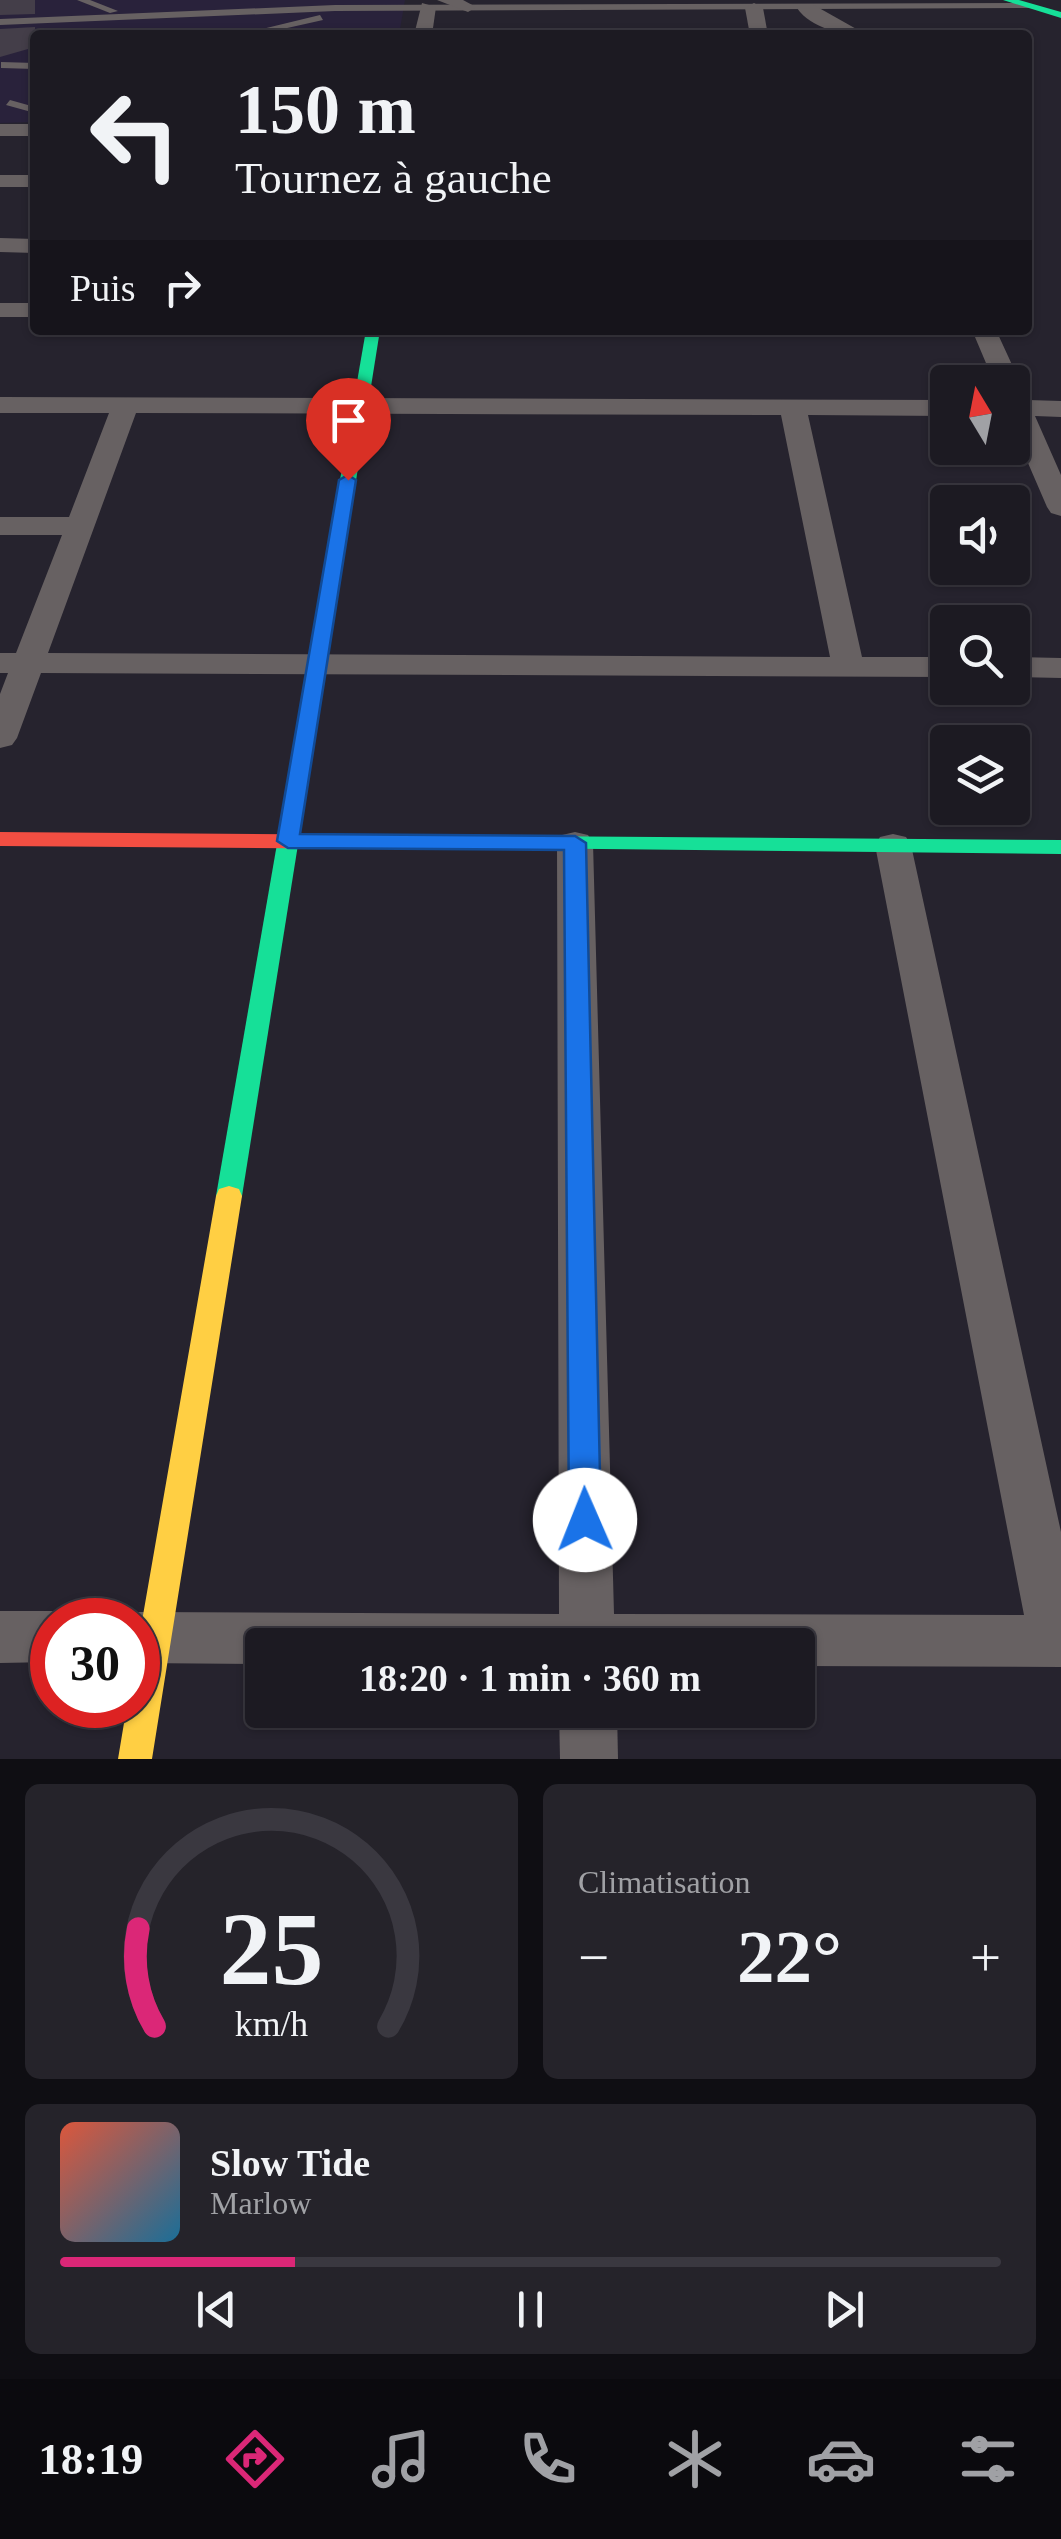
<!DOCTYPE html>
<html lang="fr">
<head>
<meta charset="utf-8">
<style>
  :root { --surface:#1c1a22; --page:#25232a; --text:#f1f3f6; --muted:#a0a1a5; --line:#3a3840; --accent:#db2777 }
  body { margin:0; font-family:Georgia,serif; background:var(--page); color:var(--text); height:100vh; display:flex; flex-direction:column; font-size:38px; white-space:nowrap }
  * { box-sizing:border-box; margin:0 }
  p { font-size:32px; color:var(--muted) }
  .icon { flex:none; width:55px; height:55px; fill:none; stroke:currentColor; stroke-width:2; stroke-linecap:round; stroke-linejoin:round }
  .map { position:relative; height:1759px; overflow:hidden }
  .drawer { display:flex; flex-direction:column; gap:25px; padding:25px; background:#0f0e13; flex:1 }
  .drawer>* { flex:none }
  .top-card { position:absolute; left:30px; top:30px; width:1002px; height:305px; border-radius:10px; box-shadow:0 2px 8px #0004,0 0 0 2px var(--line); background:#1c1a22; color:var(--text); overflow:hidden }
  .needle { width:65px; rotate:350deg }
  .fabs { position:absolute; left:930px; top:365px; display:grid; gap:20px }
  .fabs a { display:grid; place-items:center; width:100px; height:100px; border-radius:10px; background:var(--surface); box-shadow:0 2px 8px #0004,0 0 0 2px var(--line); font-size:50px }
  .speed { position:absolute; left:30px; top:1598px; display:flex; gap:20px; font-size:50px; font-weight:700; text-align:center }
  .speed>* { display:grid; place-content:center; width:130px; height:130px; border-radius:50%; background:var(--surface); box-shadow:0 2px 8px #0004,0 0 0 2px var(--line); line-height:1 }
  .speed .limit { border:15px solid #d22; background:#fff; color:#111 }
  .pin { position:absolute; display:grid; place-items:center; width:85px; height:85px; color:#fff; margin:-102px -42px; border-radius:50% 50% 50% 0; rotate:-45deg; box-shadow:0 0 10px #0007 }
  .pin .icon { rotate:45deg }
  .me { position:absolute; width:110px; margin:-55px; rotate:359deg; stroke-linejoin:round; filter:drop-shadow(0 0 8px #0008) }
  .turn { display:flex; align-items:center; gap:35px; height:210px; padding:0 40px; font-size:45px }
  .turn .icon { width:130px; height:130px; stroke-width:2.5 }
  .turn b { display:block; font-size:70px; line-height:85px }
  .then { display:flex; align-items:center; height:95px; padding:0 40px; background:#0003; gap:20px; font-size:38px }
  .big { font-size:75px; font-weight:700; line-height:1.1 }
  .drawer .widget { flex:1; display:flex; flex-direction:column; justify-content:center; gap:15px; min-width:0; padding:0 35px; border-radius:15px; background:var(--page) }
  .drawer .dial { align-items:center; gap:0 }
  .dial svg { height:260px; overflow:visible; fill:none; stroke:var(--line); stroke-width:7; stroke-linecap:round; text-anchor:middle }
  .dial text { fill:var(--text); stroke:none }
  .song { display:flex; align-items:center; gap:30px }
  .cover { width:120px; height:120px; border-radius:15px; background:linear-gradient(135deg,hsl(10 70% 55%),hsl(200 70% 35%)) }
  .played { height:10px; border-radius:5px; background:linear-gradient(90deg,var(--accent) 25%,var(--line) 25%) }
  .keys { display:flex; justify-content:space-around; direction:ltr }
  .heat { display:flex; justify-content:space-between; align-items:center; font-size:55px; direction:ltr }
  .drawer .tiles { flex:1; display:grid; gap:25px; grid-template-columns:1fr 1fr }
  .widget:last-child { grid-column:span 2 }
  .trip { position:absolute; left:245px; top:1628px; width:570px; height:100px; border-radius:10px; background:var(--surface); box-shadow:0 2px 8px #0004,0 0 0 2px var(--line); font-weight:700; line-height:100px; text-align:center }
  .tab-bar { display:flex; height:160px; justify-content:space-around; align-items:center; background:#0b0a0e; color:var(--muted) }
  .tab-bar .icon { width:70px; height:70px }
  .tab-bar .current { color:var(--accent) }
  .tab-bar b { font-size:45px; color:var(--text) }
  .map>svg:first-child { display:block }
</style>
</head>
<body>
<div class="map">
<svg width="1061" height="1759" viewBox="0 0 1061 1759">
  <rect width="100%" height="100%" fill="#26232e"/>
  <path fill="#29223b" d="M0 0H405L399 35H35V122L0 123Z"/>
  <g fill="#443e49">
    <path d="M0 0H35V14L0 15Z"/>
    <path d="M35 27V47L0 57V29Z"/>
  </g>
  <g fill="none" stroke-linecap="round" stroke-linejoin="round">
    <g fill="#676162" fill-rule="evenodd">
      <path d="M77 0H90L118 11 110 13Z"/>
      <path d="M1028 3 1031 8 335 11 0 25V19L335 5Z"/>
      <path d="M320 15 323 20 256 35H238Z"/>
      <path d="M1 62 35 63V69L1 68Z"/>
      <path d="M10 100 35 107V113L6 105Z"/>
    </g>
    <g fill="#676162" fill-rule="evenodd">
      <path d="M437 0H463L476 7 468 12Z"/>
      <path d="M422 3 436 7 432 35H414Z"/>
      <path d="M754 3 763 8 768 35H750L745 8Z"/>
      <path d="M800 4H812L867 35C844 35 811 29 797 8Z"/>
      <rect x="0" y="124" width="35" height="12"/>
      <rect x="0" y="175" width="35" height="12"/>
      <path d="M0 238 35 239V253L0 252Z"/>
      <rect x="0" y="303" width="35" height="14"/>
      <path d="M972 330H996L1020 382 1016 387 1028 400 1061 401V417L1035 416 1061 475V516L1051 513 1047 507 1012 426V382H994Z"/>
      <path d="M0 397 948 400V416L808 415 862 657H948V677L41 673 17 738 12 745 0 748V694L8 673H0V653H16L62 535H0V517H69L109 413H0ZM136 413 781 415 830 657 48 653Z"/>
      <path d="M1012 657 1061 658V678L1012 677Z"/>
      <path d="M575 832 588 835 593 843 614 1614 1024 1615 875 845 880 837 893 834 906 837 911 845 1061 1532V1667L798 1666V1645H262V1664L138 1663V1620H118L138 1612 559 1614 557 843 562 835Z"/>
      <path d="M0 1611H52L72 1619 52 1620V1662L0 1663Z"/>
      <path d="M559 1710H617L618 1759H560Z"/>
    </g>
    <g fill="#16e098" fill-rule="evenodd">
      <path d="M1003 0H1019L1061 12V18Z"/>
      <path d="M366 330H380L242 1196 239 1203 229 1206 219 1203 216 1196Z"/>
      <path d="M516 836 1061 840V854L508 848 505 843Z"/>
    </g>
    <path fill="#ffcf43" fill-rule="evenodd" d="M229 1186 239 1189 242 1196 152 1759H118L127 1705H138V1644L216 1196 219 1189Z"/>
    <path fill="#f24e42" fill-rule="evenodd" d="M0 832 516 836 527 843 516 850 0 846Z"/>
  </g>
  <path fill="#1a73e8" stroke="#114b97" stroke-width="2.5" d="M348 475 356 480 300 834 575 836 586 843 601 1520 596 1530 585 1534 574 1530 569 1520 564 850 288 848 277 841 339 480Z"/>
</svg>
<div class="fabs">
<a><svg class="needle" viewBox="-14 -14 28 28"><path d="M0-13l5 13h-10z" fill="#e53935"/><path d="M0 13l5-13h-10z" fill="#a0a1a5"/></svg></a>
<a><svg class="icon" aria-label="sound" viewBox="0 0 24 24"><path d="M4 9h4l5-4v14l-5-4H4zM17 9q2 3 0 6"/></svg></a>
<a><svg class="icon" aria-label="search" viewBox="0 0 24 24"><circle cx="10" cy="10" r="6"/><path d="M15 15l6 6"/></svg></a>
<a><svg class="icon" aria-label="layers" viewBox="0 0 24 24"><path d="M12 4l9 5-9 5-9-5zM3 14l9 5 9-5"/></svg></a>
</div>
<div class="speed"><div class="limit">30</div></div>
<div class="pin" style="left:348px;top:480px;background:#d93025"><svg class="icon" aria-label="arrive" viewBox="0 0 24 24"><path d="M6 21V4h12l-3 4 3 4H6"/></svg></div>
<svg class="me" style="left:585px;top:1520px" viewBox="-20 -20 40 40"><circle r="19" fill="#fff"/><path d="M0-13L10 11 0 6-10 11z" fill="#1a73e8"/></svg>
<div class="trip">18:20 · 1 min · 360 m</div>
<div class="top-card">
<div class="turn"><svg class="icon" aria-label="left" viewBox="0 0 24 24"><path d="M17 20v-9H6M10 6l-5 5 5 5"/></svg><div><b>150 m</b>Tournez à gauche</div></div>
<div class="then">Puis<svg class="icon" aria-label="right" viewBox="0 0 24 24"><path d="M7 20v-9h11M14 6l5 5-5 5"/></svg></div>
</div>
</div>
<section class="drawer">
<div class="tiles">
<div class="widget dial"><svg viewBox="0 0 100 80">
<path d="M14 69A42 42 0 1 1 86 69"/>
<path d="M14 69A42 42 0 0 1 9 39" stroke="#db2777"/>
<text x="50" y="56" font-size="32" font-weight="700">25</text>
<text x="50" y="72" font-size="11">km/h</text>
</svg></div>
<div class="widget"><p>Climatisation</p>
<div class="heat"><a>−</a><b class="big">22°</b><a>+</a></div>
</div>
<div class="widget">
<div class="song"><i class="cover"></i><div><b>Slow Tide</b><p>Marlow</p></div></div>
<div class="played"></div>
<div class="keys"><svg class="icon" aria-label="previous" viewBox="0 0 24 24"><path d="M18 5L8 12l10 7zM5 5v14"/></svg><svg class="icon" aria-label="pause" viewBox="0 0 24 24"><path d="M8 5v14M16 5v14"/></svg><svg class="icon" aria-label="next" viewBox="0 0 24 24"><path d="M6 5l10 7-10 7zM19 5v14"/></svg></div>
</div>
</div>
</section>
<nav class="tab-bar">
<b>18:19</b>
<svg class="icon current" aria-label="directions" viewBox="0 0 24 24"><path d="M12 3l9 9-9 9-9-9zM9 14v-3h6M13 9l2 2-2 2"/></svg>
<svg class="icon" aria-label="music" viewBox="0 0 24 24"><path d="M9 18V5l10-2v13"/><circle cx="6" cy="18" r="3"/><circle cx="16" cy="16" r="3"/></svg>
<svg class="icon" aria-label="phone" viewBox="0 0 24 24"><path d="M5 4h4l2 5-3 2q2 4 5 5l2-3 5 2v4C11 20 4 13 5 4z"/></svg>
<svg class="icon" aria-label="climate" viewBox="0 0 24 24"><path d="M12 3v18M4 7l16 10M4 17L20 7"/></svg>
<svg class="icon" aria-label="car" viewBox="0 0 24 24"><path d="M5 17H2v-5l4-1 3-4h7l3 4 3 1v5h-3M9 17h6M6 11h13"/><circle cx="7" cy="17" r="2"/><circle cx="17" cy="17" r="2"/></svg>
<svg class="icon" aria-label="filters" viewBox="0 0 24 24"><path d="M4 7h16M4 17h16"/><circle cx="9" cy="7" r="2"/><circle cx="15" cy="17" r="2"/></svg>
</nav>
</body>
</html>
